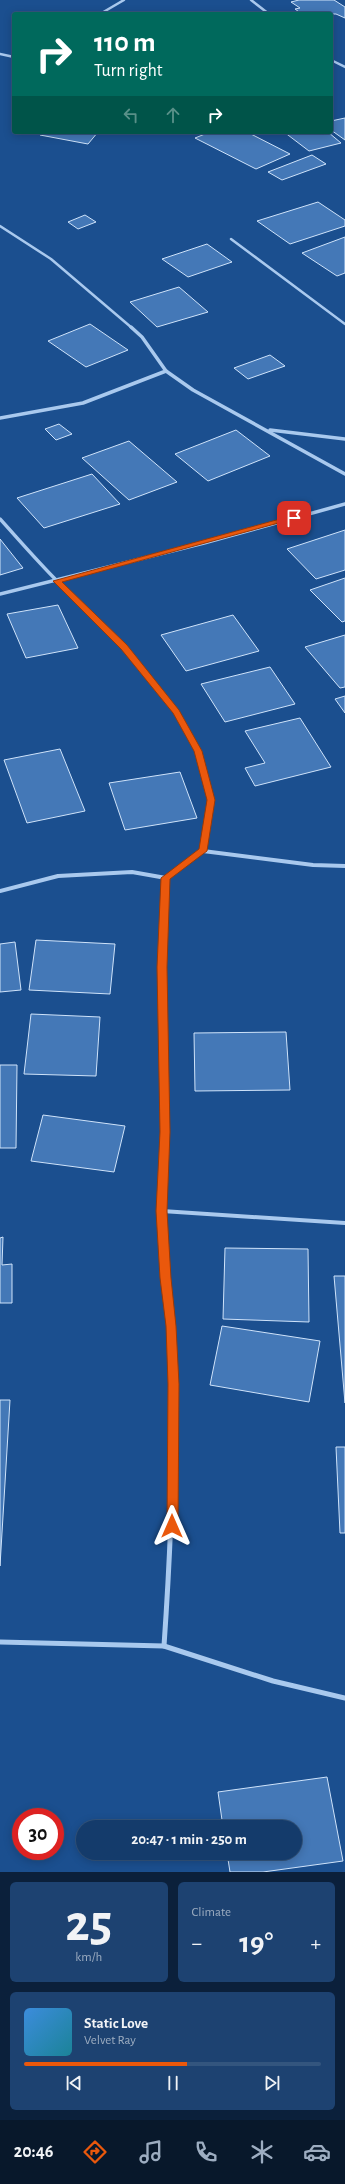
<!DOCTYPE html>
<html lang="en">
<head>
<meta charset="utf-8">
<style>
  :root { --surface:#143b6b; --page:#1d4271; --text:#f1f3f6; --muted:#9dadc1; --line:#33557e; --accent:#ea580c }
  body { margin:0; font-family:"Alegreya Sans",sans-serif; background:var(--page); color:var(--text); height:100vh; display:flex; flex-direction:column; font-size:15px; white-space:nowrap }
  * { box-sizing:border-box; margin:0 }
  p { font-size:13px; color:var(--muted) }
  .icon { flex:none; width:22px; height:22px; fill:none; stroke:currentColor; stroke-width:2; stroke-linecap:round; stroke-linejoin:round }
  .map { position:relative; height:1872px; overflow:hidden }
  .panel { display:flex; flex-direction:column; gap:10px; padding:10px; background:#0b203b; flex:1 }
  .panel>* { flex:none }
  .banner { position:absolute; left:12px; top:12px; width:321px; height:122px; border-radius:4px; box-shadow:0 2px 10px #0003,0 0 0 1px var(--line); background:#00695c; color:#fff; overflow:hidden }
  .speed { position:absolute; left:12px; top:1808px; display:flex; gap:8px; font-size:20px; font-weight:700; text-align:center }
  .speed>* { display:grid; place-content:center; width:52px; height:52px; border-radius:50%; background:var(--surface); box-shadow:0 2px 10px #0003,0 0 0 1px var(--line); line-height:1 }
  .speed .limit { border:6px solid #d22; background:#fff; color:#111 }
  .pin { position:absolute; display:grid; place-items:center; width:34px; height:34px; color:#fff; margin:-17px; border-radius:8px; box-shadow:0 2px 6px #0006 }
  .me { position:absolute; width:44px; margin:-22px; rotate:0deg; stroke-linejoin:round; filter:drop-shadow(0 0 3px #0008) }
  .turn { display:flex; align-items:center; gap:14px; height:84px; padding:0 16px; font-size:18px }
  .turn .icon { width:52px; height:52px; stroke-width:2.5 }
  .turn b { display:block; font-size:28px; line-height:34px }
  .lanes { display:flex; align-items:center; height:38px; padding:0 16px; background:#0003; justify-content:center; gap:20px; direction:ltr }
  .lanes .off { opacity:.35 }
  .big { font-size:30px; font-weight:700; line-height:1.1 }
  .panel .tile { flex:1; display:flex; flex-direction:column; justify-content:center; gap:6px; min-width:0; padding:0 14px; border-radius:6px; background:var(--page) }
  .panel .dial { align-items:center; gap:0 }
  .dial b { font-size:52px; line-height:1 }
  .song { display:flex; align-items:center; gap:12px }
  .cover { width:48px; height:48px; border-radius:6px; background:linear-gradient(135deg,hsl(210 70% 55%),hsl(190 70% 35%)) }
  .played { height:4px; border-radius:2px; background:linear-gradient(90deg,var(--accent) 55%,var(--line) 55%) }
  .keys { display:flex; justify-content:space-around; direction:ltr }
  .heat { display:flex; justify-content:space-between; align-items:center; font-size:22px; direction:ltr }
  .panel .tiles { flex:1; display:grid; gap:10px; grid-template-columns:1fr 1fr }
  .tile:last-child { grid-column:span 2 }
  .trip { position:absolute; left:76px; top:1820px; width:226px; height:40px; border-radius:20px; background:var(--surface); box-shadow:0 2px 10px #0003,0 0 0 1px var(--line); font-weight:700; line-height:40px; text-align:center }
  .menu { display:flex; height:64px; justify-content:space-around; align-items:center; background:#08182b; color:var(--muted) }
  .menu .icon { width:28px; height:28px }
  .menu .active { color:var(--accent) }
  .menu b { font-size:18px; color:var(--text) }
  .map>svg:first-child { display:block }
</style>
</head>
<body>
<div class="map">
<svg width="345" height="1872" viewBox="0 0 345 1872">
  <rect width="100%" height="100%" fill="#1b4f8f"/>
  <g fill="#4478b7" stroke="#cfe3fa">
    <path d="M299 0H334L345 7V18L336 14H302L295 9 300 8 291 2Z"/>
    <path d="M345 118V140L331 130V121Z"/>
    <path d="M42 132H98L88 144 40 135Z"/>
    <path d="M210 132H247L290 154 256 169 195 138Z"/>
    <path d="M284 132H328L341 143 309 151Z"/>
    <path d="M312 155 326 164 282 180 268 172Z"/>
    <path d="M318 202 345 220V226L290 244 257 221Z"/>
    <path d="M85 215 96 222 78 229 68 222Z"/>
    <path d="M345 237V273L337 276 302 253Z"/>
    <path d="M207 244 232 262 188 277 162 259Z"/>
    <path d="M179 287 208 312 157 327 130 302Z"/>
    <path d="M90 324 128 350 86 367 48 341Z"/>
    <path d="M270 355 285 366 248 379 234 368Z"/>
    <path d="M59 424 72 434 56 440 45 429Z"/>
    <path d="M236 430 270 456 208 481 175 454Z"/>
    <path d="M129 441 177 482 129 500 82 458Z"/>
    <path d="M92 474 120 504 44 528 17 498Z"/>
    <path d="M345 530V570L316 579 287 549Z"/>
    <path d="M0 539 23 568 0 575Z"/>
    <path d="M345 578V621L342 622 310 590Z"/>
    <path d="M58 605 78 648 26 658 7 614Z"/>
    <path d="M233 615 259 651 186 671 161 635Z"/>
    <path d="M345 635V687L340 688 305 647Z"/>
    <path d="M270 667 295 704 225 722 201 684Z"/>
    <path d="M345 696V713L335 699Z"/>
    <path d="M300 718 331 767 255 786 245 768 265 763 245 731Z"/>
    <path d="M60 749 85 811 27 823 4 760Z"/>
    <path d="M180 772 197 818 125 830 109 783Z"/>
    <path d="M36 940 115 944 110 994 29 990Z"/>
    <path d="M15 942 21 990 0 992V944Z"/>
    <path d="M31 1014 100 1017 96 1076 24 1074Z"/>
    <path d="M286 1032 290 1090 195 1091 194 1033Z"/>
    <path d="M0 1065H17L16 1148H0Z"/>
    <path d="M43 1115 125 1126 114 1172 31 1161Z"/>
    <path d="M3 1237 2 1265 12 1264V1303H0V1238Z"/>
    <path d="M225 1248 308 1249 309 1322 223 1319Z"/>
    <path d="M334 1276H345V1403Z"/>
    <path d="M222 1326 320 1341 309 1402 210 1385Z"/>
    <path d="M0 1400H10L0 1566Z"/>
    <path d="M336 1447H345V1533H340Z"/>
    <path d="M327 1777 343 1861 263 1872H230L227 1853H295V1827H223L218 1792Z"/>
  </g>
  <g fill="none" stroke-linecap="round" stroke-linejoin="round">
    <g stroke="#a9c9ee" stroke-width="2.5">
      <path d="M251 0 269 14"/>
      <path d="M100 14 124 0"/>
      <path d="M0 54 14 57"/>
      <path d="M331 60 345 67"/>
      <path d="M0 226 51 259 132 328"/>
      <path d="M231 239 345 324"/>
    </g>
    <g stroke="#a9c9ee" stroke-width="3.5">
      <path d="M166 371 193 390 345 474"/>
      <path d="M0 418 83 403 166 371 142 337 131 327"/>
      <path d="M270 430 345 439"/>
      <path d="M0 519C19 540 38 562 58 582 105 630 157 676 190 736"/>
      <path d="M0 594 204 543 345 504"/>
    </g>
    <g stroke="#a9c9ee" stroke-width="4">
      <path d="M203 851 313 865 345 866"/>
      <path d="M0 891 58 876 132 872 166 878"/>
      <path d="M162 1211 345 1223"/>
      <path d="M163 1243 162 1211 165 1132 162 967 166 878 203 851 211 800 198 751 189 735"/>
    </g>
    <g stroke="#a9c9ee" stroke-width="5">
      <path d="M163 1242C166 1289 172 1337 173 1384 174 1472 170 1559 164 1646"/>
      <path d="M0 1642 164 1646 273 1681 345 1698"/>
    </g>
  </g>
  <path fill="#ea580c" stroke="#983908" d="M291 516 297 518 62 582 127 645 179 710 202 751 215 800 207 851 170 879 167 967 170 1132 167 1211 171 1278 176 1326 179 1384 178 1526 176 1529 172 1531 168 1529 167 1526 168 1384 166 1326 160 1278 156 1211 160 1132 157 967 161 878 199 849 207 800 194 751 173 713 121 649 53 581Z"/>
</svg>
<div class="speed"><div class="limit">30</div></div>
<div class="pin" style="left:294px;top:518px;background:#d93025"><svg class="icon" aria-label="arrive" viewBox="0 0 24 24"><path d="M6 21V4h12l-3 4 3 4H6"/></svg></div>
<svg class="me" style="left:172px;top:1526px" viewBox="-20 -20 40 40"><path d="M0-17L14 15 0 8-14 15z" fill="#ea580c" stroke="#fff" stroke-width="4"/></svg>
<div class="trip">20:47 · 1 min · 250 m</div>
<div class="banner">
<div class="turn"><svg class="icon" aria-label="right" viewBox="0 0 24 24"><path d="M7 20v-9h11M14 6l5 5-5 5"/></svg><div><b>110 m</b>Turn right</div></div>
<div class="lanes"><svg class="icon off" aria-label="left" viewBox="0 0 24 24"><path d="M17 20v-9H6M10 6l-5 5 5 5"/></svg><svg class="icon off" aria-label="ahead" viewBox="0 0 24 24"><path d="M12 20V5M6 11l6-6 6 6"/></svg><svg class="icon" aria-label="right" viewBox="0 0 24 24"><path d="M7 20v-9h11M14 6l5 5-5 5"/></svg></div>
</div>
</div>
<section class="panel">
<div class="tiles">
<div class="tile dial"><b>25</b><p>km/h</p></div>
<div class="tile"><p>Climate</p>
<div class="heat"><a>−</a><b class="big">19°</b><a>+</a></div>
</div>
<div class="tile">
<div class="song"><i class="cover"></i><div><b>Static Love</b><p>Velvet Ray</p></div></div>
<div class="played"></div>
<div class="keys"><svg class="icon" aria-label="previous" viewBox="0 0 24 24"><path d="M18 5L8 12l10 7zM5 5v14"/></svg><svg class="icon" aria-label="pause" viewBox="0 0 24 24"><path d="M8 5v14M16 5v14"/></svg><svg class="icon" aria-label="next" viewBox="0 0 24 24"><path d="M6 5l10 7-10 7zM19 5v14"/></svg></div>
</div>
</div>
</section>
<nav class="menu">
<b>20:46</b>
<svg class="icon active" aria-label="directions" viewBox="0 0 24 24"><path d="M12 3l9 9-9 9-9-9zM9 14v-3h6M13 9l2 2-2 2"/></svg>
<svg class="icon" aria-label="music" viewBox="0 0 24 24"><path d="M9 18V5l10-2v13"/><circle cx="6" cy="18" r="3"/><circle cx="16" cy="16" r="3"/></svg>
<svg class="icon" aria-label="phone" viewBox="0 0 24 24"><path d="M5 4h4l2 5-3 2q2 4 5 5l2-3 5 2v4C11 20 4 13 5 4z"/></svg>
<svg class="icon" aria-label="climate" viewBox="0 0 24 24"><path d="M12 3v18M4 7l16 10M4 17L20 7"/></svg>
<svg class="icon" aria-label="car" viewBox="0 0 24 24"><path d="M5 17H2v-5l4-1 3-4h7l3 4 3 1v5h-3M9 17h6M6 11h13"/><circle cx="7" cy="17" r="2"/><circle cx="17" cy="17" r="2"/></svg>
</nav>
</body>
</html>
